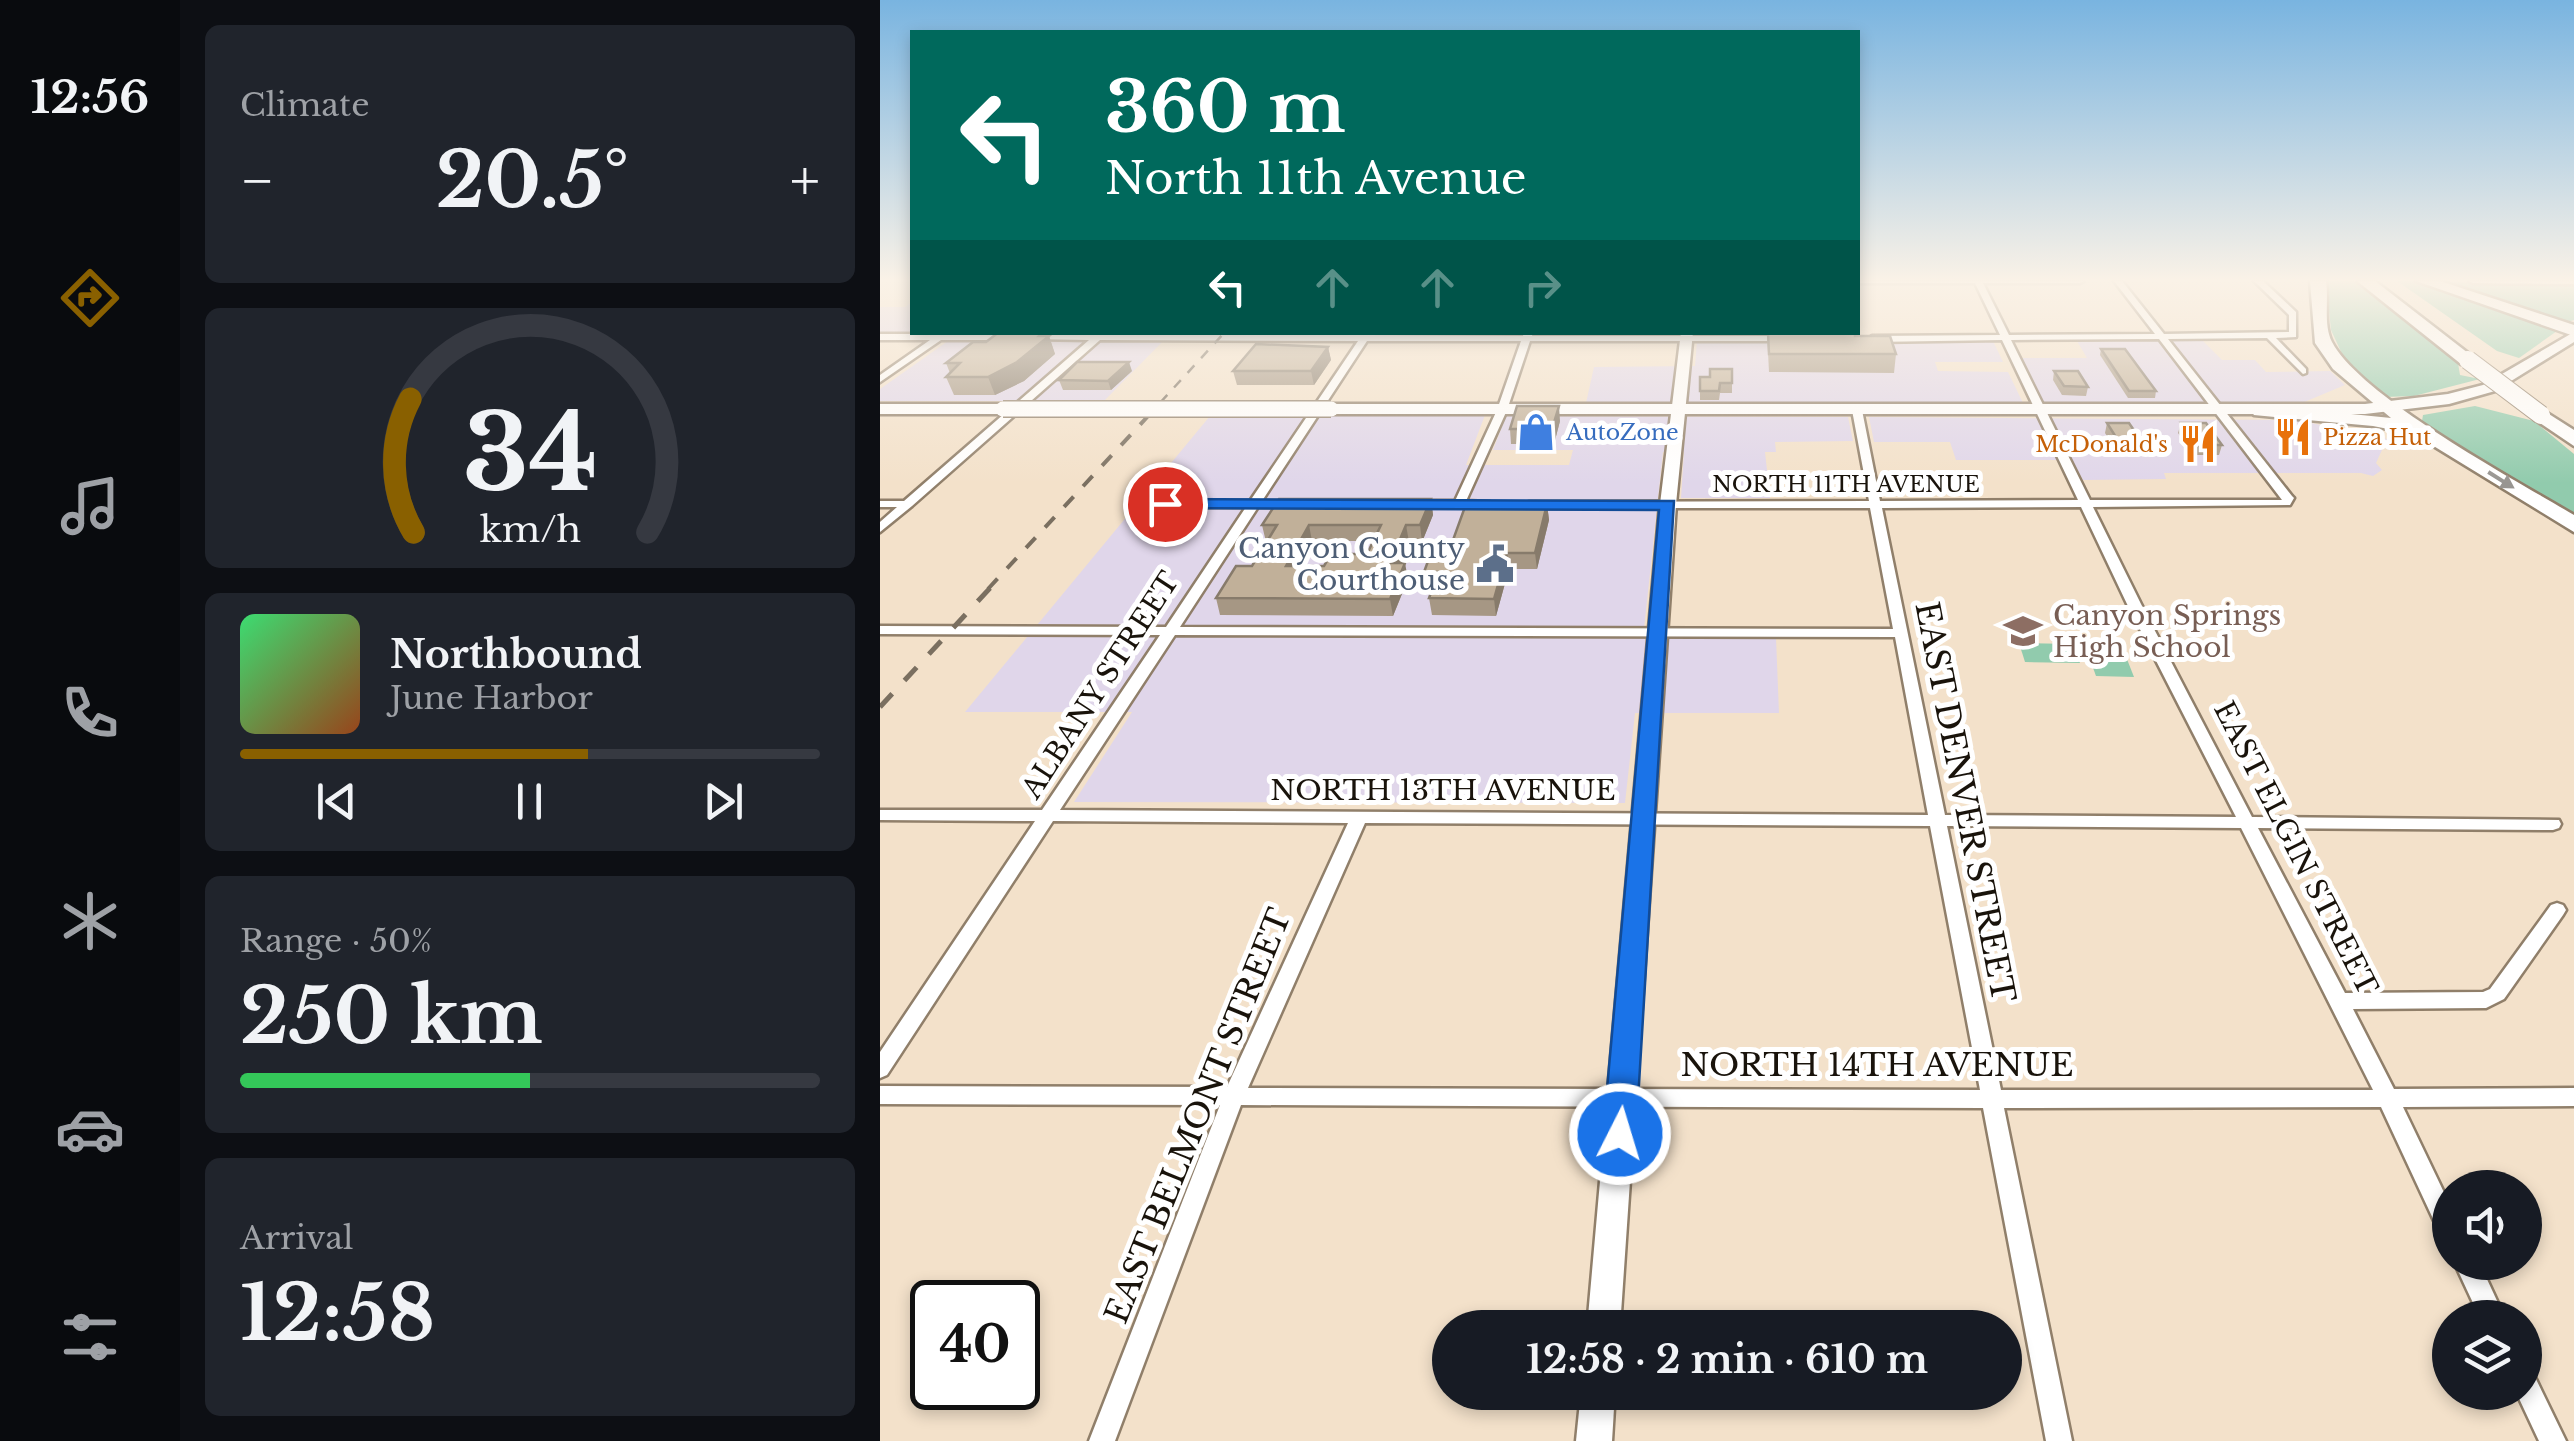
<!DOCTYPE html>
<html lang="en">
<head>
<meta charset="utf-8">
<style>
  :root { --surface:#171b24; --page:#20242c; --text:#f1f3f6; --muted:#9ea1a6; --line:#363941; --accent:#896000 }
  body { margin:0; font-family:"Libre Baskerville",serif; background:var(--page); color:var(--text); height:100vh; display:flex; flex-direction:column; font-size:38px; white-space:nowrap }
  * { box-sizing:border-box; margin:0 }
  p { font-size:32px; color:var(--muted) }
  .icon { flex:none; width:55px; height:55px; fill:none; stroke:currentColor; stroke-width:2; stroke-linecap:round; stroke-linejoin:round }
  .map { position:relative; flex:1; overflow:hidden }
  .sheet { display:flex; flex-direction:column; gap:25px; padding:25px; background:#0d0f14; width:700px }
  .sheet>* { flex:none }
  .banner { position:absolute; left:30px; top:30px; width:950px; height:305px; border-radius:0px; box-shadow:0 5px 15px #0003; background:#00695c; color:#fff; overflow:hidden }
  .tools { position:absolute; left:1552px; top:1170px; display:grid; gap:20px }
  .tools a { display:grid; place-items:center; width:110px; height:110px; border-radius:50%; background:var(--surface); box-shadow:0 5px 15px #0003; font-size:50px }
  .speed { position:absolute; left:30px; top:1280px; display:flex; gap:20px; font-size:50px; font-weight:700; text-align:center }
  .speed>* { display:grid; place-content:center; width:130px; height:130px; border-radius:50%; background:var(--surface); box-shadow:0 5px 15px #0003; line-height:1 }
  .speed .limit { border:5px solid #111; border-radius:15px; background:#fff; color:#111 }
  .pin { position:absolute; display:grid; place-items:center; width:85px; height:85px; color:#fff; margin:-42px; border:5px solid #fff; border-radius:50%; box-shadow:0 2px 10px #0007 }
  .me { position:absolute; width:110px; margin:-55px; rotate:5deg; stroke-linejoin:round; filter:drop-shadow(0 0 8px #0008) }
  .turn { display:flex; align-items:center; gap:35px; height:210px; padding:0 30px; font-size:45px }
  .turn .icon { width:130px; height:130px; stroke-width:2.5 }
  .turn b { display:block; font-size:70px; line-height:85px }
  .lanes { display:flex; align-items:center; height:95px; padding:0 30px; background:#0003; justify-content:center; gap:50px; direction:ltr }
  .lanes .off { opacity:.35 }
  .big { font-size:75px; font-weight:800; line-height:1.1 }
  .sheet .tile { flex:1; display:flex; flex-direction:column; justify-content:center; gap:15px; min-width:0; padding:0 35px; border-radius:15px; background:var(--page) }
  .sheet .dial { align-items:center; gap:0 }
  .dial svg { height:260px; overflow:visible; fill:none; stroke:var(--line); stroke-width:7; stroke-linecap:round; text-anchor:middle }
  .dial text { fill:var(--text); stroke:none }
  .song { display:flex; align-items:center; gap:30px }
  .cover { width:120px; height:120px; border-radius:15px; background:linear-gradient(135deg,hsl(140 70% 55%),hsl(20 70% 35%)) }
  .played { height:10px; border-radius:5px; background:linear-gradient(90deg,var(--accent) 60%,var(--line) 60%) }
  .keys { display:flex; justify-content:space-around; direction:ltr }
  .heat { display:flex; justify-content:space-between; align-items:center; font-size:55px; direction:ltr }
  .charge { height:15px; border-radius:8px; background:linear-gradient(90deg,#34c759 50%,var(--line) 0) }
  .trip { position:absolute; left:552px; top:1310px; width:590px; height:100px; border-radius:50px; background:var(--surface); box-shadow:0 5px 15px #0003; font-weight:800; line-height:100px; text-align:center }
  main { display:flex; flex:1; min-height:0 }
  .tabs { display:flex; flex-direction:column; width:180px; justify-content:space-around; align-items:center; background:#090b0e; color:var(--muted) }
  .tabs .icon { width:70px; height:70px }
  .tabs .selected { color:var(--accent) }
  .tabs b { font-size:45px; color:var(--text) }
  .map>svg:first-child { display:block }
</style>
</head>
<body>
<main>
<nav class="tabs">
<b>12:56</b>
<svg class="icon selected" aria-label="directions" viewBox="0 0 24 24"><path d="M12 3l9 9-9 9-9-9zM9 14v-3h6M13 9l2 2-2 2"/></svg>
<svg class="icon" aria-label="music" viewBox="0 0 24 24"><path d="M9 18V5l10-2v13"/><circle cx="6" cy="18" r="3"/><circle cx="16" cy="16" r="3"/></svg>
<svg class="icon" aria-label="phone" viewBox="0 0 24 24"><path d="M5 4h4l2 5-3 2q2 4 5 5l2-3 5 2v4C11 20 4 13 5 4z"/></svg>
<svg class="icon" aria-label="climate" viewBox="0 0 24 24"><path d="M12 3v18M4 7l16 10M4 17L20 7"/></svg>
<svg class="icon" aria-label="car" viewBox="0 0 24 24"><path d="M5 17H2v-5l4-1 3-4h7l3 4 3 1v5h-3M9 17h6M6 11h13"/><circle cx="7" cy="17" r="2"/><circle cx="17" cy="17" r="2"/></svg>
<svg class="icon" aria-label="filters" viewBox="0 0 24 24"><path d="M4 7h16M4 17h16"/><circle cx="9" cy="7" r="2"/><circle cx="15" cy="17" r="2"/></svg>
</nav>
<section class="sheet">
<div class="tile"><p>Climate</p>
<div class="heat"><a>−</a><b class="big">20.5°</b><a>+</a></div>
</div>
<div class="tile dial"><svg viewBox="0 0 100 80">
<path d="M14 69A42 42 0 1 1 86 69"/>
<path d="M14 69A42 42 0 0 1 13 28" stroke="#896000"/>
<text x="50" y="56" font-size="32" font-weight="700">34</text>
<text x="50" y="72" font-size="11">km/h</text>
</svg></div>
<div class="tile">
<div class="song"><i class="cover"></i><div><b>Northbound</b><p>June Harbor</p></div></div>
<div class="played"></div>
<div class="keys"><svg class="icon" aria-label="previous" viewBox="0 0 24 24"><path d="M18 5L8 12l10 7zM5 5v14"/></svg><svg class="icon" aria-label="pause" viewBox="0 0 24 24"><path d="M8 5v14M16 5v14"/></svg><svg class="icon" aria-label="next" viewBox="0 0 24 24"><path d="M6 5l10 7-10 7zM19 5v14"/></svg></div>
</div>
<div class="tile"><p>Range · 50%</p><b class="big">250 km</b><div class="charge"></div></div>
<div class="tile"><p>Arrival</p><b class="big">12:58</b></div>
</section>
<div class="map">
<svg width="1694" height="1441" viewBox="0 0 1694 1441">
  <rect width="100%" height="100%" fill="#f3e1ca"/>
  <g fill="#e0d6ea">
    <path d="M32 302V332L291 333 224 401H0V389L78 334 0 332V307H25Z"/>
    <path d="M817 341H1113L1123 362H1055L1058 371 1128 372 1143 403H706L714 367 815 366Z"/>
    <path d="M1197 341H1323L1342 360H1375L1386 372 1450 371 1465 385 1422 403H1164L1141 358H1207Z"/>
    <path d="M605 415 586 465H689L693 450H613L626 416 968 417 973 441 895 442 896 452H885L890 498H801L804 452H783L763 638H896L899 713H755L745 803 194 802 252 712H85L330 416Z"/>
    <path d="M989 417 1417 420 1507 439 1496 463 1502 470 1493 476 1481 473H1284L1286 479 1203 480 1192 460H1076L1070 442H994Z"/>
  </g>
  <g fill="#91cbad">
    <path d="M1446 281H1473L1578 363 1580 375 1600 379 1534 396 1504 397 1463 356 1451 330Z"/>
    <path d="M1517 281H1535L1677 331 1639 358 1617 351Z"/>
    <path d="M1549 281 1694 286V320L1681 324Z"/>
    <path d="M1595 406 1654 421 1694 454V519L1542 421 1543 415Z"/>
    <path d="M1139 643 1193 644 1200 663 1145 662Z"/>
    <path d="M1204 643 1241 644 1254 677 1216 676Z"/>
  </g>
  <g fill="none" stroke-linecap="round" stroke-linejoin="round">
    <g stroke="#907f6a" stroke-width="5">
      <g id="minor">
        <path d="M978 281H1204L1200 283H1103L1129 335 1275 334 1234 281H1242L1284 334 1409 332V315L1374 281H1383L1416 312V337L1396 338 1426 369V373L1423 374 1387 338 1288 339 1412 496 1414 498 1410 505 1213 507 1261 604 1372 817 1679 820 1681 824 1679 828 1673 830 1378 828 1465 993 1603 992 1610 989 1671 905 1677 903 1683 905 1686 910 1683 915 1624 999 1606 1008 1473 1009 1514 1089 1694 1088V1106L1523 1107 1570 1205V1241L1562 1238 1501 1107 1124 1108 1192 1441H1166L1103 1108 361 1105 235 1441H209L340 1105 0 1104V1086L347 1087 468 823 173 821 7 1075 0 1078V1052L155 821 0 820V810H162L280 635 0 634V626L286 627 366 507H285L279 504 285 501H370L478 341 220 340 32 506 0 532V522L17 507H0V501H24L209 340 149 339 148 337 152 334 481 335 483 332H492L490 335 643 336 644 332H653L652 336H904L908 339 907 341H650L627 410 586 501 610 502V506L606 507H534L528 504 534 501H575L617 410 641 341H487L382 501H411L417 504 411 507H378L300 627 1013 629 990 508H649L643 505 649 502 989 501 972 410 977 407 982 410 1000 501 1198 500 1122 340 992 342 988 339 992 336 1120 335 1095 283H978ZM1279 339 1402 500H1210L1131 340ZM1201 507 1247 604 1356 817 1065 815 1002 508ZM295 635 1015 637 1048 815 180 810ZM485 823 1050 826 1100 1090 368 1088ZM1067 826 1361 828 1493 1090H1121Z"/>
        <path d="M1589 281H1694V284L1593 283Z"/>
        <path d="M0 334H129L133 337 129 340H61L0 382V375L50 340H0Z"/>
        <path d="M1574 1262H1599L1625 1318H1600Z"/>
        <path d="M1645 1371 1654 1375 1686 1441H1659L1636 1392H1645Z"/>
      </g>
    </g>
    <g stroke="#907f6a" stroke-width="5">
      <g id="tertiary">
        <path d="M801 332H813L796 504 740 1328H707L780 504Z"/>
        <path d="M701 1392H735L732 1441H696Z"/>
      </g>
    </g>
    <g stroke="#907f6a" stroke-width="5">
      <g id="primary">
        <path d="M1694 332V342L1615 391 1569 404 1485 414H451L443 409 451 404H1485L1568 394 1603 385Z"/>
        <path d="M0 404H123L131 409 123 414H0Z"/>
      </g>
    </g>
    <g stroke="#907f6a" stroke-width="5">
      <g id="motorway">
        <path d="M1430 281H1446C1449 300 1443 324 1452 342 1481 397 1637 481 1694 515V532L1534 434 1493 426 1374 415 1371 411 1381 405 1511 418 1453 369 1435 343Z"/>
        <path d="M1477 281H1495L1597 360 1595 364H1581Z"/>
        <path d="M1536 281H1560L1694 325V336Z"/>
        <path d="M1661 409 1694 430V446L1654 419V411Z"/>
      </g>
    </g>
    <use href="#minor" fill="#fff" fill-rule="evenodd"/>
    <use href="#tertiary" fill="#fff" fill-rule="evenodd"/>
    <use href="#primary" fill="#fff" fill-rule="evenodd"/>
    <use href="#motorway" fill="#fff" fill-rule="evenodd"/>
    <path stroke="#7a6f60" stroke-width="2.5" stroke-dasharray="10 10" stroke-linecap="butt" d="M267 417 345 332"/>
    <path stroke="#7a6f60" stroke-width="4" stroke-dasharray="14 14" stroke-linecap="butt" d="M108 589 269 415"/>
    <path stroke="#7a6f60" stroke-width="5" stroke-dasharray="18 18" stroke-linecap="butt" d="M0 707 111 587"/>
    <g stroke="#907f6a" stroke-width="18" stroke-linecap="butt">
      <path id="primary-bridge" d="M123 409H451"/>
    </g>
    <g stroke="#907f6a" stroke-width="20" stroke-linecap="butt">
      <path id="motorway-bridge" d="M1588 360 1661 415"/>
    </g>
    <use href="#primary-bridge" stroke="#fff" stroke-width="15"/>
    <use href="#motorway-bridge" stroke="#fff" stroke-width="18"/>
  </g>
  <g fill="#a69784" fill-rule="evenodd">
    <path d="M119 332H165L166 336H169L175 354 144 381 115 395H74L66 377 70 373 66 363 106 342Z"/>
    <path d="M887 332 975 336 1016 354 1014 373 889 372Z"/>
    <path d="M448 347 451 360 434 385H357L353 371Z"/>
    <path d="M1221 349 1276 391 1275 398H1248L1220 355Z"/>
    <path d="M852 369V393H840L839 400H820V377H830Z"/>
    <path d="M252 371 231 390H183L179 380Z"/>
    <path d="M1174 371 1208 387 1206 396 1182 395 1173 380Z"/>
    <path d="M680 421 674 444H631L630 429Z"/>
    <path d="M1227 423 1262 442 1260 452H1237L1225 433Z"/>
    <path d="M1301 423 1342 445 1339 455H1313L1298 433Z"/>
    <path d="M551 499 553 515 542 542H529L520 563 528 579 513 616 340 615 336 598 372 566 387 542H386L382 525ZM432 541H493L487 554 444 566H419Z"/>
    <path d="M667 504 669 520 657 569H629L616 616 552 615 549 598 553 589H547L544 572Z"/>
  </g>
  <g fill="#877b6b">
    <path d="M163 332H165L166 338 169 336 175 354 144 381 115 395 108 377Z"/>
    <path d="M448 347 451 360 434 385 431 371Z"/>
    <path d="M249 362 252 371 231 390 228 381Z"/>
    <path d="M679 406 680 421 674 444 672 429Z"/>
    <path d="M551 499 553 515 542 542 540 525Z"/>
    <path d="M667 504 669 520 657 569 655 553Z"/>
    <path d="M429 525 432 541 411 583 406 566Z"/>
    <path d="M526 525 529 542 513 579 510 563Z"/>
    <path d="M627 553 629 569 616 616 614 599Z"/>
    <path d="M525 563 528 579 513 616 510 599Z"/>
  </g>
  <g fill="#c1b099" stroke="#877b6b" stroke-width="2.5" fill-rule="evenodd">
    <path d="M119 332H163L159 336H169L137 362 108 377H66L80 363H66L93 342H106Z"/>
    <path d="M888 332H975V336H1010L1016 354H889Z"/>
    <path d="M376 344 448 347 431 371H353Z"/>
    <path d="M1221 349H1245L1276 391H1249Z"/>
    <path d="M197 362H249L228 381 179 380Z"/>
    <path d="M830 369H852V383H840L839 391H820V377H830Z"/>
    <path d="M1174 371H1198L1208 387 1184 386Z"/>
    <path d="M637 406H679L672 429H630Z"/>
    <path d="M1227 423H1249L1262 442H1239Z"/>
    <path d="M1301 423H1326L1342 445H1316Z"/>
    <path d="M399 499H551L540 525H526L510 563H525L510 599 336 598 356 566H372L397 525H382ZM429 525H501L487 554H451L444 566H406Z"/>
    <path d="M586 504H667L655 553H627L614 599 549 598 559 572H544L551 553 568 554Z"/>
  </g>
  <defs><path id="oneway-solid" d="M-6-.8H1V-3.2L6.5 0L1 3.2V.8H-6Z" transform="scale(2.5)"/></defs>
  <use fill="#989591" href="#oneway-solid" transform="translate(1621 480) rotate(32)"/>
  <linearGradient id="sky" x2="0" y2="1"><stop stop-color="#79b4e0"/><stop offset="0.58" stop-color="#faf2e7"/><stop offset="1" stop-color="#faf2e7" stop-opacity="0"/></linearGradient>
  <rect width="1694" height="483" fill="url(#sky)"/>
  <path fill="#1a73e8" stroke="#114b97" stroke-width="2.5" d="M285 499 794 501 756 1134 751 1144 740 1148 728 1144 723 1134 779 510 279 508 277 504Z"/>
  <defs>
    <g id="shop-bare" transform="scale(3)"><path d="M-5-2.5h2.3a2.7 3.5 0 0 1 5.4 0H5L5.5 6h-11ZM-1.5-2.5h3a1.5 2.3 0 0 0-3 0Z" fill="#3f7fe0" stroke="#fff" stroke-width="2.5" paint-order="stroke"/></g>
    <g id="restaurant-bare" transform="scale(3)"><path d="M-5-6h1v4h1v-4h1v4h1v-4h1v5L-1.5 .5V6h-2V.5L-5-1ZM5-6V6H3V1.5H1.5Q1.5-4 5-6Z" fill="#e8710a" stroke="#fff" stroke-width="2.5" paint-order="stroke"/></g>
    <g id="civic-bare" transform="scale(3)"><path d="M-.6-6.5H3V-4.5H.6V-3L4-1V1h2V6H-6V1h2V-1L-.6-3ZM-1.2 2.5V6h2.4V2.5Z" fill="#5c6f8a" stroke="#fff" stroke-width="2.5" paint-order="stroke"/></g>
    <g id="school-bare" transform="scale(3)"><path d="M0-5L7-2L0 1L-7-2ZM-4 1L0 2.5L4 1V4Q0 6-4 4Z" fill="#8d6e63" stroke="#fff" stroke-width="2.5" paint-order="stroke"/></g>
  </defs>
  <g fill-rule="evenodd">
    <use href="#shop-bare" x="656" y="432"/>
    <use href="#restaurant-bare" x="1413" y="437"/>
    <use href="#restaurant-bare" x="1318" y="444"/>
    <use href="#civic-bare" x="615" y="564"/>
    <use href="#school-bare" x="1143" y="631"/>
  </g>
  <g text-anchor="middle" stroke-width="10" stroke-linejoin="round" paint-order="stroke">
    <g font-size="22" fill="#366cbe" stroke="#fff" text-anchor="start">
      <text x="686" y="440">AutoZone</text>
    </g>
    <g font-size="22" fill="#c56008" stroke="#fff" text-anchor="start">
      <text x="1443" y="445">Pizza Hut</text>
      <text x="1288" y="452" text-anchor="end">McDonald's</text>
    </g>
    <g font-size="22" fill="#19130b" stroke="#fff">
      <text x="966" y="492">NORTH 11TH AVENUE</text>
    </g>
    <g font-size="28" fill="#4e5e75" stroke="#fff" text-anchor="end">
      <text x="585" y="558">Canyon County<tspan x="585" dy="32">Courthouse</tspan></text>
    </g>
    <g font-size="28" fill="#785e54" stroke="#fff" text-anchor="start">
      <text x="1173" y="625">Canyon Springs<tspan x="1173" dy="32">High School</tspan></text>
    </g>
    <g font-size="28" fill="#19130b" stroke="#fff">
      <text transform="translate(220 685) rotate(-57)" y="10">ALBANY STREET</text>
      <text x="563" y="800">NORTH 13TH AVENUE</text>
      <text transform="translate(1416 848) rotate(63)" y="10">EAST ELGIN STREET</text>
    </g>
    <g font-size="32" fill="#19130b" stroke="#fff">
      <text transform="translate(1085 802) rotate(79)" y="11">EAST DENVER STREET</text>
      <text x="997" y="1076">NORTH 14TH AVENUE</text>
      <text transform="translate(318 1116) rotate(-68)" y="11">EAST BELMONT STREET</text>
    </g>
  </g>
</svg>
<div class="tools">
<a><svg class="icon" aria-label="sound" viewBox="0 0 24 24"><path d="M4 9h4l5-4v14l-5-4H4zM17 9q2 3 0 6"/></svg></a>
<a><svg class="icon" aria-label="layers" viewBox="0 0 24 24"><path d="M12 4l9 5-9 5-9-5zM3 14l9 5 9-5"/></svg></a>
</div>
<div class="speed"><div class="limit">40</div></div>
<div class="pin" style="left:285px;top:504px;background:#d93025"><svg class="icon" aria-label="arrive" viewBox="0 0 24 24"><path d="M6 21V4h12l-3 4 3 4H6"/></svg></div>
<svg class="me" style="left:740px;top:1134px" viewBox="-20 -20 40 40"><circle r="17" fill="#1a73e8" stroke="#fff" stroke-width="3"/><path d="M0-11L8 9 0 5-8 9z" fill="#fff"/></svg>
<div class="trip">12:58 · 2 min · 610 m</div>
<div class="banner">
<div class="turn"><svg class="icon" aria-label="left" viewBox="0 0 24 24"><path d="M17 20v-9H6M10 6l-5 5 5 5"/></svg><div><b>360 m</b>North 11th Avenue</div></div>
<div class="lanes"><svg class="icon" aria-label="left" viewBox="0 0 24 24"><path d="M17 20v-9H6M10 6l-5 5 5 5"/></svg><svg class="icon off" aria-label="ahead" viewBox="0 0 24 24"><path d="M12 20V5M6 11l6-6 6 6"/></svg><svg class="icon off" aria-label="ahead" viewBox="0 0 24 24"><path d="M12 20V5M6 11l6-6 6 6"/></svg><svg class="icon off" aria-label="right" viewBox="0 0 24 24"><path d="M7 20v-9h11M14 6l5 5-5 5"/></svg></div>
</div>
</div>
</main>
</body>
</html>
